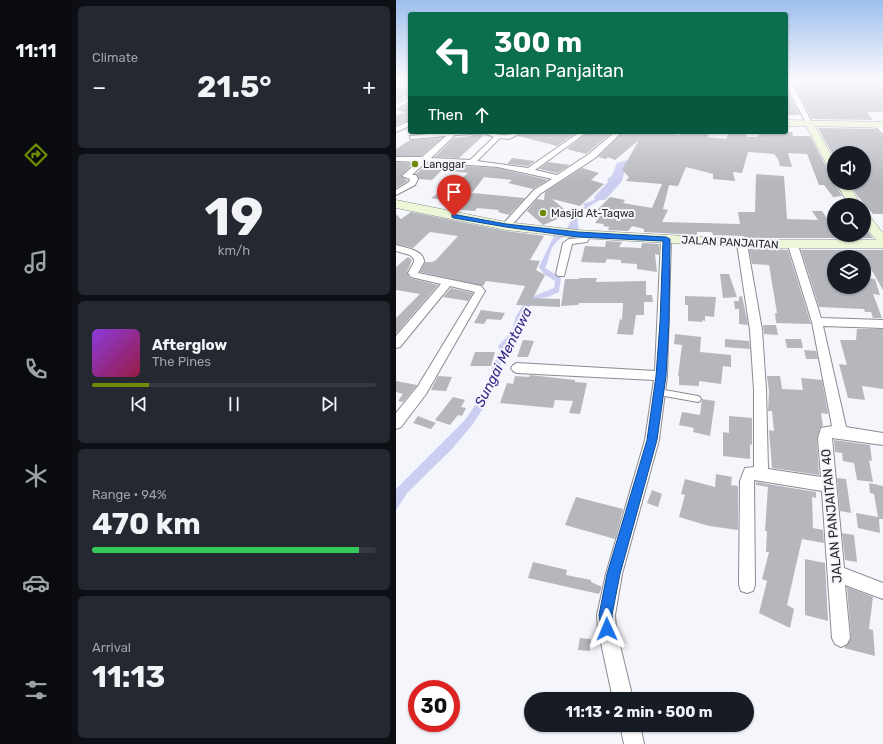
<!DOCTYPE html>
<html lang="en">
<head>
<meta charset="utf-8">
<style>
  :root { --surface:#171b24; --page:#242831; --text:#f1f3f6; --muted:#9ea1a6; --line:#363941; --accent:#6f8a02 }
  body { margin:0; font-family:Rubik,sans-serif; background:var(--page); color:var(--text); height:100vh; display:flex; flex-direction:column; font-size:15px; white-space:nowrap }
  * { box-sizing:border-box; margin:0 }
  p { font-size:13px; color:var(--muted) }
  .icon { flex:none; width:22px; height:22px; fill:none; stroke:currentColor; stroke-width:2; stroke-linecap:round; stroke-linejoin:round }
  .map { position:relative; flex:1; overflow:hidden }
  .side { display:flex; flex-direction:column; gap:6px; padding:6px; background:#0d0f14; width:324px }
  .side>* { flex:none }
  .guide { position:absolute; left:12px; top:12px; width:380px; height:122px; border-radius:4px; box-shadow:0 1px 3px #0004; background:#0b6e4f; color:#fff; overflow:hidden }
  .controls { position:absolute; left:431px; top:146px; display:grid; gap:8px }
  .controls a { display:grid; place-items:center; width:44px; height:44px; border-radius:50%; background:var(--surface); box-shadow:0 1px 3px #0004; font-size:20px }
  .speed { position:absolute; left:12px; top:680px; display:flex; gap:8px; font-size:20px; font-weight:700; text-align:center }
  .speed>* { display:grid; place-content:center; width:52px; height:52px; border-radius:50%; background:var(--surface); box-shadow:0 1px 3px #0004; line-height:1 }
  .speed .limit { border:6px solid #d22; background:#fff; color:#111 }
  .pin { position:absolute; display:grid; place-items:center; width:34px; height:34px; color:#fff; margin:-41px -17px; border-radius:50% 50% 50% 0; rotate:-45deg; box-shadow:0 0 4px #0007 }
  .pin .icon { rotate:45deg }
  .me { position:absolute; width:44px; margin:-22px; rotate:359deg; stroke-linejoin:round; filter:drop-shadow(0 0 3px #0008) }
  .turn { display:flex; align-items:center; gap:14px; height:84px; padding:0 20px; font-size:18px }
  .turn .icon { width:52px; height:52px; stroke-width:2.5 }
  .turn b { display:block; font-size:28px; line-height:34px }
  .then { display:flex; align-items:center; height:38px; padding:0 20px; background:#0003; gap:8px; font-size:15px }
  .big { font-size:30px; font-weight:700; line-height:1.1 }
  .side .card { flex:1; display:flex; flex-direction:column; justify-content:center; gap:6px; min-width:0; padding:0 14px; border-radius:6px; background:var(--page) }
  .side .dial { align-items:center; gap:0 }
  .dial b { font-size:52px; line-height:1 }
  .song { display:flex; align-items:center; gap:12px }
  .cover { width:48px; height:48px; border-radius:6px; background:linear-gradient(135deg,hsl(270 70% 55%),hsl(340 70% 35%)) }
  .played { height:4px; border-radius:2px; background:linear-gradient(90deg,var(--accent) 20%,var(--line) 20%) }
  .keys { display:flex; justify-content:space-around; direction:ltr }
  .heat { display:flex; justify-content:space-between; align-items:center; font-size:22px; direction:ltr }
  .charge { height:6px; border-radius:3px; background:linear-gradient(90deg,#34c759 94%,var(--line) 0) }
  .trip { position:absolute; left:128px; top:692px; width:230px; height:40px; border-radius:20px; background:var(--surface); box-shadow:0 1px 3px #0004; font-weight:700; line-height:40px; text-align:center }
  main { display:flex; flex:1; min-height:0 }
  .tab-bar { display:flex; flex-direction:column; width:72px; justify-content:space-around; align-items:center; background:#090b0e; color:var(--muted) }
  .tab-bar .icon { width:28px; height:28px }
  .tab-bar .active { color:var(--accent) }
  .tab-bar b { font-size:18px; color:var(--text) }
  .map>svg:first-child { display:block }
</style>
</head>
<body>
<main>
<nav class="tab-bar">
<b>11:11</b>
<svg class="icon active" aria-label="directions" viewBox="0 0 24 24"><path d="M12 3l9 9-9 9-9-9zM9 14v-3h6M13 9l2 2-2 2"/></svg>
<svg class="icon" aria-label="music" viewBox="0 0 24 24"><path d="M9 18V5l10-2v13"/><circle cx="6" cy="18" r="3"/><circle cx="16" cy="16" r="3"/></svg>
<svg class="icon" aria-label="phone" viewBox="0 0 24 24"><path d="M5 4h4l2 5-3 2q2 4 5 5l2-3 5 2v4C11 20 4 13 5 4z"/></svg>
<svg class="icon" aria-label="climate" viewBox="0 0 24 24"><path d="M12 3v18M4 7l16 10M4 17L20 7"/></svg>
<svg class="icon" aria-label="car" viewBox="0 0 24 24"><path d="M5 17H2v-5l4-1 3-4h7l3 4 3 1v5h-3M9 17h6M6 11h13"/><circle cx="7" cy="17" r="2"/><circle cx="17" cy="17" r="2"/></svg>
<svg class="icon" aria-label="filters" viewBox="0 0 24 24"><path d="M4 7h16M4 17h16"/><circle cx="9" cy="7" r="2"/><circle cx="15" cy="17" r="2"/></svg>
</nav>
<section class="side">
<div class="card"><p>Climate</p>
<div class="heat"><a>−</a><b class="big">21.5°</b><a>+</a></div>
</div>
<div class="card dial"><b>19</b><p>km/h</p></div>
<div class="card">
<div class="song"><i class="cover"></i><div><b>Afterglow</b><p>The Pines</p></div></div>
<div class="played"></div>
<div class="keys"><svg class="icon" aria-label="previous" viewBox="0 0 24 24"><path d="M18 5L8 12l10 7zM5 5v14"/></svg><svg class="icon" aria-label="pause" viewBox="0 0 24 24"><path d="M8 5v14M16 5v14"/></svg><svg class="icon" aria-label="next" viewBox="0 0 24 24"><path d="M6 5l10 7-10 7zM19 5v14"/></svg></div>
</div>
<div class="card"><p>Range · 94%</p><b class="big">470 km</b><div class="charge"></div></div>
<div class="card"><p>Arrival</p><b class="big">11:13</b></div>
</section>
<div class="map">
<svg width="487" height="744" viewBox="0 0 487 744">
  <rect width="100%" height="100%" fill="#f5f5fc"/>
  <path fill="#cccef1" d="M216 176 226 179 225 181 212 191 211 197C204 199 188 209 184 214 180 219 182 225 183 230 172 234 160 238 155 250 153 256 152 262 149 268L165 278 163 292 152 297 142 298 136 303 127 315 108 354 93 399 77 424 56 449 12 492 0 510V489L69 420 80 404 96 373V367L104 352 102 346 115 333 120 316 131 299 158 288 159 281 148 274 143 267 158 236 171 229 178 215 189 206 187 204 198 200 203 196H201L212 188 214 184 211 179Z"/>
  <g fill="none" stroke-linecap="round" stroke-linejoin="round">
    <path fill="#cccef1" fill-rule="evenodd" d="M235 159 249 161 251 163 249 165C243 167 237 165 230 167L226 181 209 200H199L198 197 214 180 221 163Z"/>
  </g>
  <g fill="#b6b7bd">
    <path d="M481 85 487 86V112H471L477 120 416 119 399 86Z"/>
    <path d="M0 88 14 89V94L0 101Z"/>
    <path d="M390 89 404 115H390Z"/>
    <path d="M14 103V120L0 125V116L9 112 1 110Z"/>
    <path d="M422 128 480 129 487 136V214H477L460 194 454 183H468V152H438V157Z"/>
    <path d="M80 132 88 135 63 158 39 157 58 138 76 136Z"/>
    <path d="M128 132H181L161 146 122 136Z"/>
    <path d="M192 132H217L190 154 171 149Z"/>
    <path d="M227 132H271L283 135 286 132H313L312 137 330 139 334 132H349L351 137H361L365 132H396L397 136H414L432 170 438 173V183L446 196 438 197V198L428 185H423L411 154 392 153 396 167 384 166 382 159 378 154 352 152 346 173 337 172 339 181 317 179V174L290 167 282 186 273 185 267 209 272 210 266 222 344 224 342 212H359L360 174 388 176 391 219 422 220 416 211H426L434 223 438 222V235H468V227L477 238H348V236L317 235 316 232H301V235L248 232V229L236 226 232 231 212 230 213 227 207 226 208 224 199 223 207 212 201 210 214 197 229 200 227 203 256 208 266 184 230 181 233 177 226 170 243 140 219 160 212 157 210 159 202 157Z"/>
    <path d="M46 138 25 156H0V149L14 140Z"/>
    <path d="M116 158 139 161 132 166 111 164Z"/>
    <path d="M0 162 18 163 5 176 12 181 0 188Z"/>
    <path d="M152 162 174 165 161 173 143 169Z"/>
    <path d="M31 164 102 168 152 180 137 189 112 183 116 180 88 177 76 193 129 198 113 215 102 212 103 210 81 208 79 211 55 209H51L58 202 35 198 50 188H53L72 173 46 170 36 180 23 179 20 174Z"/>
    <path d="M186 168 203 173 195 180 208 184 184 206 156 199 174 214 147 225 131 211 141 199 148 200 149 192Z"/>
    <path d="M15 212 110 231 148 236 134 260 144 261 140 270 149 275 137 298 164 299V307L120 305 129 286 90 281 87 286 24 272 29 262H36L40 260 62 236 34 232 17 248 0 244V214L5 219Z"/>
    <path d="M210 241 226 242 223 247 245 248 246 243 263 244V255L259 254 261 272 241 269V264L225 263V260L211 259 209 263 185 262 189 246 209 247Z"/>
    <path d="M353 249 392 250 415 324 380 323 379 313H381L373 265 356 264Z"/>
    <path d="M405 250H487V290L467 255H446L447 257H438V287L468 288 469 272 471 278 479 279 484 295 477 294 486 318H477L475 312H469L468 309 423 307Z"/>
    <path d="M12 257 16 260 11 272 14 278 42 285 0 334V318L24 294 0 290V267Z"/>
    <path d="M324 274H333L341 297 327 298Z"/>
    <path d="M183 278H201L200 282 250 281V295H256L257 302H248V315H240L237 335 221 334 224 319 226 320 227 303H183L182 305 165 306 169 279H183Z"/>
    <path d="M55 288 77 293 72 301 47 297Z"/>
    <path d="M289 296 320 297 318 317 309 316V321L306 320 307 322 292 321V305H289Z"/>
    <path d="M346 296 350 315 352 325 343 324V309H339L338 301H343V297Z"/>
    <path d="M85 310 109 313 105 320 91 319 88 324 78 323Z"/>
    <path d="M367 325H380L382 335 368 334Z"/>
    <path d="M461 329H487V389L466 386 469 400 452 398 443 364 451 365 444 340H460Z"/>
    <path d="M279 334 305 337 304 352 335 355V367L327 366 325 384 303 381V386L283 385V376H282L286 345 278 344Z"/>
    <path d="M329 339 353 341 354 349 329 347Z"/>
    <path d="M389 339H405L407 348H391Z"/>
    <path d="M127 340 138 341 132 357H121Z"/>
    <path d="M408 350 420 351 422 359H410Z"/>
    <path d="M79 352H99L95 366H74Z"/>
    <path d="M134 375 179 380V382L191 383 184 414 173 413 177 401 159 400 157 408 104 403 111 383 117 384 119 376 133 377Z"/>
    <path d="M42 376 56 377 50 391 35 390Z"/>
    <path d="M371 376H384L386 389 407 390 405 378 426 380 432 414 425 413 427 426 424 428 421 438 423 475 376 468 373 430 378 431 376 411H372L373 391Z"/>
    <path d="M0 381 21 385 7 402 2 401 7 394 0 392Z"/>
    <path d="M57 397 69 400 65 407 70 408 66 416 62 415 54 425 39 420Z"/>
    <path d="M306 399 319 401 314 436 297 432 298 428 283 425 286 412 304 415Z"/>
    <path d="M22 416 40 423 35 429 17 423Z"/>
    <path d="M333 416 356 418V445L354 444V459L327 456V432L333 433Z"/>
    <path d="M438 440 474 445 476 461 473 460 477 482 461 480 458 463 447 461 446 453 439 452Z"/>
    <path d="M320 474 336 477 335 485 342 486V530L313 526 283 517 289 495 285 494 289 479 319 487Z"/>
    <path d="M441 478 450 479 455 513 444 511Z"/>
    <path d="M360 482 420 492V498L416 497 417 528 427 530 428 543 406 539 391 605 398 609 394 628 363 613 371 581 366 579 373 552H370L371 531H369L372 487 360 485Z"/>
    <path d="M473 483 487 486V519H483L484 533 462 528 460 513 482 517 478 494 474 493Z"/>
    <path d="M256 490 266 494 262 507 251 503Z"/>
    <path d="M180 497 227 509 219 539 169 525Z"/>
    <path d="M446 533 458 535 461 562 449 560Z"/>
    <path d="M409 559 429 563 432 621 409 615Z"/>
    <path d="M137 562 171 570 170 575 195 580V582L206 587 203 594 132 578Z"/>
    <path d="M451 587 477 597 473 629 477 630 479 656 448 648 455 638Z"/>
    <path d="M184 638 195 639 194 651 182 650Z"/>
  </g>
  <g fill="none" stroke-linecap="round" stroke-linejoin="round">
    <g stroke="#8b8c92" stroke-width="2">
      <path id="lane" d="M263 389 302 396 304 397 305 399 304 401 302 402 263 395 261 394 260 392 261 390Z"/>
    </g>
    <g stroke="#8b8c92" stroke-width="2">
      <g id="street">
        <path d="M7 80H14L0 86V83Z"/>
        <path d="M487 80V83L397 85 417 125 414 127 412 126 390 86V82Z"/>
        <path d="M14 97V101L0 109V104Z"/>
        <path d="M14 121V126L0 132V127Z"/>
        <path d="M479 124H483L487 128V134L479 126Z"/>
        <path d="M52 132H79L76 134 59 135 35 158 74 160 98 137 85 132C91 132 108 136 111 135 117 134 121 132 127 132L113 139 104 138 81 161 132 168 184 132H191L139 170 161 175 193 154 219 132H226L199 158 144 194 113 228 110 229 106 226 107 224 138 190 156 179 102 167 30 162 16 175H20L22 179 19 185 0 195V190L13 182 14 179 6 176 22 162 0 161V157H26L50 136 16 139 14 138V136Z"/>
        <path d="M191 232 195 235 191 242 176 244 168 276H162L160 274 167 243 173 239 185 238 188 233Z"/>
        <path d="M270 236 275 239 271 376 263 440 226 574 219 615 220 629 237 699H217L202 629 201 615 210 574 249 440 258 380 121 373 117 371 115 368 117 365 121 363 259 371 265 239Z"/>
        <path d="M346 241 351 244 366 330 370 390 372 469 425 477 422 438 425 428 436 426 416 322 392 245 394 243 397 242 402 245 425 318 487 320V328L427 326 450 427 487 433V445L436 438 448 568 487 583V599L449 585 454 638 451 644 445 647 439 644 436 638 426 491 358 480 359 585 357 591 351 593 345 591 343 585 344 481 349 468 358 467V390L354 330 341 244Z"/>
        <path d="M0 245C10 248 28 250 28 262L22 273 85 286 89 291 30 394 5 427 0 429V413L22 386 79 292 54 286 4 347 0 348V336L45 284 15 277 12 273 18 262V259L14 255 0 251Z"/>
        <path d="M224 725H244L248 744H228Z"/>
      </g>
    </g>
    <g stroke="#8b8c92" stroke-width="1">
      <g id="secondary">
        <path d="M0 82 14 84V88L0 86Z"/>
        <path d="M390 120 487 122V128L419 126 438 160V172L433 169 410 126H390Z"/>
        <path d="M440 183H452L465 205H453Z"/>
        <path d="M0 200 110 222 182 230 363 240H480L468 225V213L472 214 487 233V248H363L182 238 110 230 0 208Z"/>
      </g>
    </g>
    <use href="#lane" fill="#fff" fill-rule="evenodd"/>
    <use href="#street" fill="#fff" fill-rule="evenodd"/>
    <use href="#secondary" fill="#edf6d6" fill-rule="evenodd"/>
  </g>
  <linearGradient id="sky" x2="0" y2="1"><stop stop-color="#9dbeec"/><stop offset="0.43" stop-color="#fafafe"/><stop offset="1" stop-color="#fafafe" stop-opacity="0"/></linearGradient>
  <rect width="487" height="184" fill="url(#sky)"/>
  <path fill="#1a73e8" stroke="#114b97" d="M56 214 110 224 182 232 270 237 274 239 273 322 270 376 261 440 224 574 216 615 218 629 216 634 211 635 206 634 203 615 211 574 251 440 260 376 264 322 267 241 182 237 110 227 58 218 56 217Z"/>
  <g fill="#6f8a02" stroke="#f5f5fc" stroke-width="1.5">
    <circle cx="19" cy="164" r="4"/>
    <circle cx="147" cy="213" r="4"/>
  </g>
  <g text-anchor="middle" stroke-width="4" stroke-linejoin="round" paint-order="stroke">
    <g font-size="11" fill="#2a2a2d" stroke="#f5f5fc" text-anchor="start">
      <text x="27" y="168">Langgar</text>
      <text x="155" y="217">Masjid At-Taqwa</text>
    </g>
    <g font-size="11" fill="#2a2a2d" stroke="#f5f5fc">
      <text transform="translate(334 242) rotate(3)" y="4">JALAN PANJAITAN</text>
    </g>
    <g font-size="13" fill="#2a2a2d" stroke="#f5f5fc">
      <text transform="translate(435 516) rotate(-95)" y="5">JALAN PANJAITAN 40</text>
    </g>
    <g font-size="14" font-style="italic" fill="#382889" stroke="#f5f5fc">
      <text transform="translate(107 357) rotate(-63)" y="5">Sungai Mentawa</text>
    </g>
  </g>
</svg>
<div class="controls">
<a><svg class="icon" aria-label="sound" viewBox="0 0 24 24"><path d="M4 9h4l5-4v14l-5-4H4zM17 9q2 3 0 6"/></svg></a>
<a><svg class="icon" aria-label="search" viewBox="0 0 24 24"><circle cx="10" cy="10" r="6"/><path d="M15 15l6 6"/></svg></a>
<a><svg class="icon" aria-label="layers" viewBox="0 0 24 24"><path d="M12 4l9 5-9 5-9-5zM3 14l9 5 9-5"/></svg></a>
</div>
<div class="speed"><div class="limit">30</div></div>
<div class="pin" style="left:58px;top:216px;background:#d93025"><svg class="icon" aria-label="arrive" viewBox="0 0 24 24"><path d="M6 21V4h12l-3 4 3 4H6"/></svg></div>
<svg class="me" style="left:211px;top:629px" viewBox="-20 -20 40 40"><path d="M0-17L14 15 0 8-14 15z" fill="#1a73e8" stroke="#fff" stroke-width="4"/></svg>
<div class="trip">11:13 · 2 min · 500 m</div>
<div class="guide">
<div class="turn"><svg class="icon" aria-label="left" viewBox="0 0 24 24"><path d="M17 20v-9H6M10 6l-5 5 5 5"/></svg><div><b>300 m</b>Jalan Panjaitan</div></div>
<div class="then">Then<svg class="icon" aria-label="ahead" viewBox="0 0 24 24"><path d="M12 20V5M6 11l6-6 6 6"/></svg></div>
</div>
</div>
</main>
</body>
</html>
